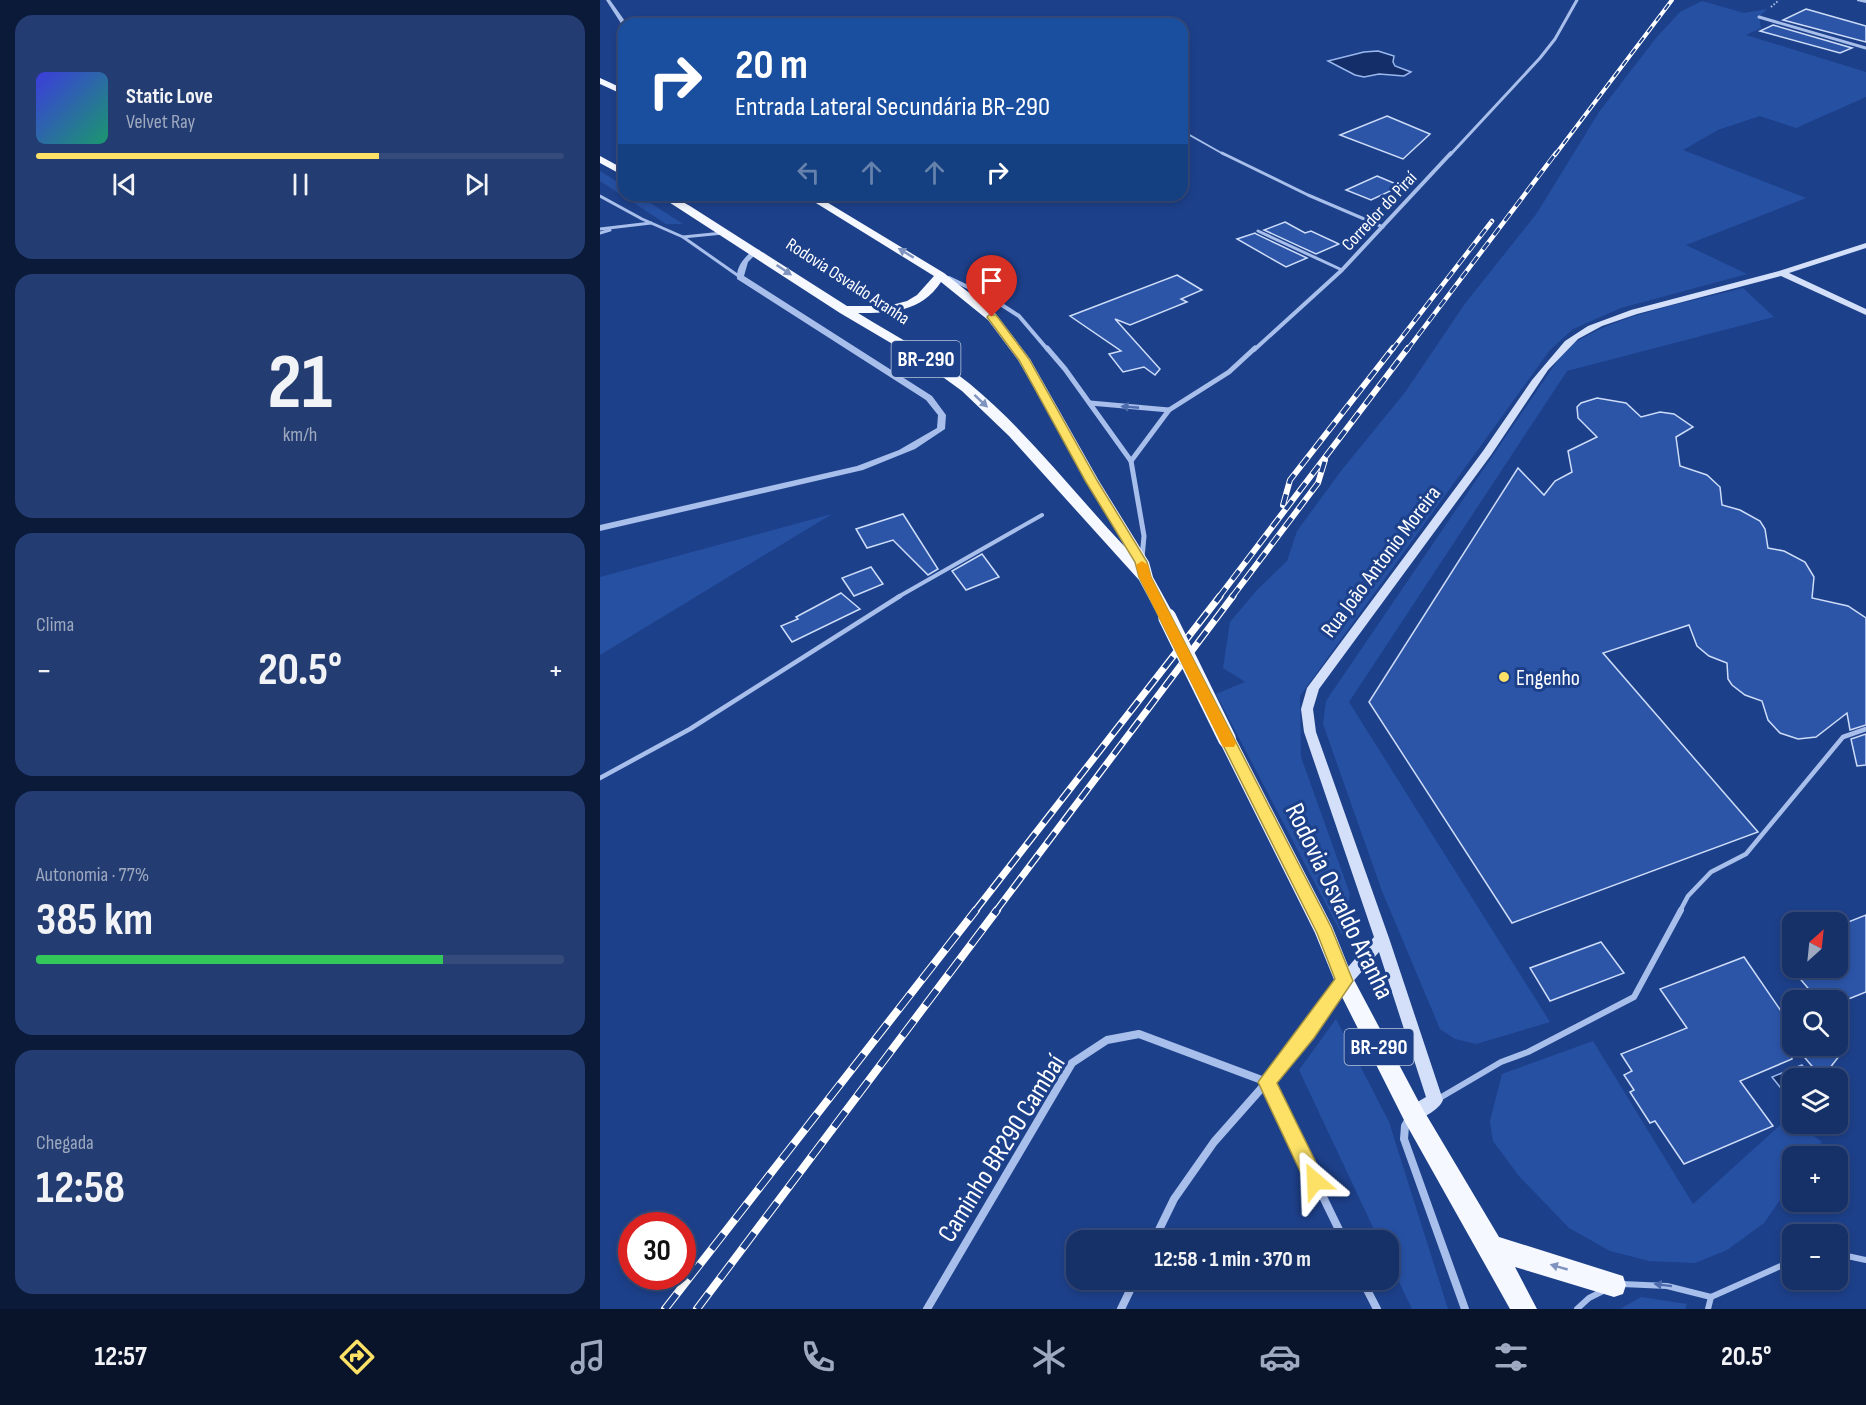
<!DOCTYPE html>
<html lang="pt">
<head>
<meta charset="utf-8">
<style>
  :root { --surface:#163068; --page:#233c71; --text:#f1f3f6; --muted:#9ea9c0; --line:#354b7c; --accent:#fce166 }
  body { margin:0; font-family:"Sofia Sans Condensed",sans-serif; background:var(--page); color:var(--text); height:100vh; display:flex; flex-direction:column; font-size:22px; white-space:nowrap }
  * { box-sizing:border-box; margin:0 }
  p { font-size:20px; color:var(--muted) }
  .icon { flex:none; width:33px; height:33px; fill:none; stroke:currentColor; stroke-width:2; stroke-linecap:round; stroke-linejoin:round }
  .map { position:relative; flex:1; overflow:hidden }
  .details { display:flex; flex-direction:column; gap:15px; padding:15px; background:#0c1a39; width:600px }
  .details>* { flex:none }
  .top-card { position:absolute; left:18px; top:18px; width:570px; height:183px; border-radius:18px; box-shadow:0 3px 9px #0003,0 0 0 2px var(--line); background:#1a4fa0; color:#fff; overflow:hidden }
  .needle { width:39px; rotate:27deg }
  .buttons { position:absolute; left:1182px; top:912px; display:grid; gap:12px }
  .buttons a { display:grid; place-items:center; width:66px; height:66px; border-radius:12px; background:var(--surface); box-shadow:0 3px 9px #0003,0 0 0 2px var(--line); font-size:30px }
  .speed { position:absolute; left:18px; top:1212px; display:flex; gap:12px; font-size:30px; font-weight:700; text-align:center }
  .speed>* { display:grid; place-content:center; width:78px; height:78px; border-radius:50%; background:var(--surface); box-shadow:0 3px 9px #0003,0 0 0 2px var(--line); line-height:1 }
  .speed .limit { border:9px solid #d22; background:#fff; color:#111 }
  .pin { position:absolute; display:grid; place-items:center; width:51px; height:51px; color:#fff; margin:-62px -26px; border-radius:50% 50% 50% 0; rotate:-45deg; box-shadow:0 0 6px #0007 }
  .pin .icon { rotate:45deg }
  .me { position:absolute; width:66px; margin:-33px; rotate:334deg; stroke-linejoin:round; filter:drop-shadow(0 0 4px #0008) }
  .turn { display:flex; align-items:center; gap:21px; height:126px; padding:0 18px; font-size:27px }
  .turn .icon { width:78px; height:78px; stroke-width:2.5 }
  .turn b { display:block; font-size:42px; line-height:51px }
  .lanes { display:flex; align-items:center; height:57px; padding:0 18px; background:#0003; justify-content:center; gap:30px; direction:ltr }
  .lanes .off { opacity:.35 }
  .big { font-size:45px; font-weight:700; line-height:1.1 }
  .details .widget { flex:1; display:flex; flex-direction:column; justify-content:center; gap:9px; min-width:0; padding:0 21px; border-radius:18px; background:var(--page) }
  .details .dial { align-items:center; gap:0 }
  .dial b { font-size:78px; line-height:1 }
  .song { display:flex; align-items:center; gap:18px }
  .cover { width:72px; height:72px; border-radius:9px; background:linear-gradient(135deg,hsl(240 70% 55%),hsl(160 70% 35%)) }
  .played { height:6px; border-radius:3px; background:linear-gradient(90deg,var(--accent) 65%,var(--line) 65%) }
  .keys { display:flex; justify-content:space-around; direction:ltr }
  .heat { display:flex; justify-content:space-between; align-items:center; font-size:33px; direction:ltr }
  .charge { height:9px; border-radius:4px; background:linear-gradient(90deg,#34c759 77%,var(--line) 0) }
  .trip { position:absolute; left:466px; top:1230px; width:333px; height:60px; border-radius:18px; background:var(--surface); box-shadow:0 3px 9px #0003,0 0 0 2px var(--line); font-weight:700; line-height:60px; text-align:center }
  .menu { display:flex; height:96px; justify-content:space-around; align-items:center; background:#09132a; color:var(--muted) }
  .menu .icon { width:42px; height:42px }
  .menu .active { color:var(--accent) }
  .menu b { font-size:27px; color:var(--text) }
  main { display:flex; flex:1; min-height:0 }
  .map>svg:first-child { display:block }
</style>
</head>
<body>
<main>
<section class="details">
<div class="widget">
<div class="song"><i class="cover"></i><div><b>Static Love</b><p>Velvet Ray</p></div></div>
<div class="played"></div>
<div class="keys"><svg class="icon" aria-label="previous" viewBox="0 0 24 24"><path d="M18 5L8 12l10 7zM5 5v14"/></svg><svg class="icon" aria-label="pause" viewBox="0 0 24 24"><path d="M8 5v14M16 5v14"/></svg><svg class="icon" aria-label="next" viewBox="0 0 24 24"><path d="M6 5l10 7-10 7zM19 5v14"/></svg></div>
</div>
<div class="widget dial"><b>21</b><p>km/h</p></div>
<div class="widget"><p>Clima</p>
<div class="heat"><a>−</a><b class="big">20.5°</b><a>+</a></div>
</div>
<div class="widget"><p>Autonomia · 77%</p><b class="big">385 km</b><div class="charge"></div></div>
<div class="widget"><p>Chegada</p><b class="big">12:58</b></div>
</section>
<div class="map">
<svg width="1266" height="1309" viewBox="0 0 1266 1309">
  <rect width="100%" height="100%" fill="#1d408a"/>
  <g fill="#2650a2">
    <path d="M1102 1 1144 13 1167 9 1159 17 1161 28 1146 35 1266 72V97L1196 128 1160 116 1118 130 1083 150 1206 198 1086 245 1147 274 1021 308 973 329 950 350 700 696 701 757 750 894 742 935 616 694 645 682 623 668 630 622 658 589 687 561 697 531 741 471 806 391 864 305 937 213 999 112 1056 38 1080 12Z"/>
    <path d="M0 171 24 186V195H38L83 224H66L0 181Z"/>
    <path d="M1143 288 1174 317 967 371 749 702 950 1022 876 1044 855 1039 840 1029 782 891 723 724 726 701 966 348C1019 313 1082 304 1143 288Z"/>
    <path d="M232 514 0 655V577Z"/>
    <path d="M736 1019 789 1122 848 1309H812L789 1261V1240H779L699 1070Z"/>
    <path d="M993 1041 1093 1204 1189 1117 1192 1120V1124H1198L1222 1142 1212 1156H1192V1183L1164 1223 1127 1250 1095 1263 1049 1261 1010 1251 969 1228 919 1176 893 1141 890 1121 902 1074Z"/>
    <path d="M1041 1297 1087 1304 1085 1309H1020Z"/>
  </g>
  <g fill="#132e68" stroke="#9bb8ee" stroke-width="1.5">
    <path d="M778 51 794 56 793 62 795 66 811 72 804 76 779 74 764 77 755 75 728 61 764 52Z"/>
    <path d="M1202 1065 1213 1078H1192V1089L1184 1092 1172 1077Z"/>
  </g>
  <g fill="#2c55a8" stroke="#cddcf9" stroke-width="1.5">
    <path d="M1206 9 1266 26V42L1183 20Z"/>
    <path d="M1173 25 1252 48 1240 53 1160 31Z"/>
    <path d="M787 116 830 134 803 159 740 135Z"/>
    <path d="M777 176 801 186 771 200 746 190Z"/>
    <path d="M685 222 705 233 711 231 739 244 716 254 664 230Z"/>
    <path d="M655 233 656 234 707 258 686 267 637 239Z"/>
    <path d="M577 275 602 290 581 299 587 302 530 325 515 319 560 369 555 375 544 367 523 372 509 354 521 351 470 316Z"/>
    <path d="M997 398 1026 403 1041 417 1060 412 1074 414 1093 427 1076 437 1080 466 1107 475 1120 487 1122 505 1140 510 1160 521 1165 529 1168 548 1184 551 1205 562 1214 577 1212 598 1248 606 1266 618V725L1250 730 1247 713 1216 737 1198 739 1180 733 1168 720 1162 701 1145 695 1132 685 1128 679 1127 663 1109 656 1097 646 1089 625 1003 653 1158 832 912 923 769 702 918 468 944 495 955 481 972 472 968 451 997 437 978 418 977 407 981 403Z"/>
    <path d="M303 514 338 569 328 575 293 540 267 548 256 529Z"/>
    <path d="M382 554 399 577 366 590 352 571Z"/>
    <path d="M271 567 283 584 254 596 242 578Z"/>
    <path d="M241 593 260 609 192 642 181 626 198 619 196 617Z"/>
    <path d="M1266 734V765L1257 766 1251 739Z"/>
    <path d="M1266 915V992L1246 1000H1218L1191 968H1238V926Z"/>
    <path d="M1001 942 1024 973 950 1001 930 968Z"/>
    <path d="M1144 957 1192 1027V1059L1140 1081 1173 1126 1084 1164 1055 1121 1050 1123 1030 1092 1034 1090 1024 1075 1032 1071 1021 1054 1087 1028 1060 989Z"/>
    <path d="M1195 1046H1247L1222 1078Z"/>
  </g>
  <g fill="none" stroke-linecap="round" stroke-linejoin="round">
    <path stroke="#a8bfec" stroke-width="2" stroke-dasharray="1.5 2" stroke-linecap="butt" d="M1171 7 1179 0"/>
    <path stroke="#a8bfec" stroke-width="2" d="M586 133 625 155"/>
    <g stroke="#a8bfec" stroke-width="3">
      <path d="M622 153 708 195 783 227"/>
      <path d="M0 196 42 219 83 237 123 233"/>
      <path d="M0 229 51 223"/>
      <path d="M658 231 742 270"/>
      <path d="M0 233 10 230"/>
      <path d="M83 237 140 277"/>
    </g>
    <path stroke="#a8bfec" stroke-width="4" d="M298 597 442 515"/>
    <g stroke="#a8bfec" stroke-width="4.5">
      <path d="M0 778 90 729 300 596"/>
      <path d="M1080 911 1088 896 1111 872 1146 854 1243 737 1266 729"/>
    </g>
    <g stroke="#a8bfec" stroke-width="6">
      <path d="M838 1099 901 1062 928 1052 1034 997 1081 910"/>
      <path d="M1238 1254 1266 1260"/>
      <path d="M1022 1284 1067 1286 1111 1297 1192 1261"/>
      <path d="M977 1309 989 1298 1003 1291"/>
      <path d="M1108 1309 1111 1297"/>
    </g>
    <g stroke="#a8bfec" stroke-width="3">
      <path d="M1159 17 1266 48"/>
      <path d="M850 155 940 58 955 39 977 0"/>
    </g>
    <g stroke="#a8bfec" stroke-width="4">
      <path d="M349 278 391 298 419 316 448 350"/>
      <path d="M654 350 742 270 851 153"/>
    </g>
    <g stroke="#a8bfec" stroke-width="5">
      <path d="M447 348 465 369 531 461 544 536 542 558"/>
      <path d="M490 403 569 410"/>
      <path d="M531 461 569 410 629 372 655 348"/>
    </g>
    <g stroke="#a8bfec" stroke-width="8">
      <path d="M742 983 708 1032 667 1082 744 1240"/>
      <path d="M809 1119 805 1126 804 1139 865 1309"/>
      <path d="M762 1280 777 1309"/>
      <path d="M327 1309 472 1063 507 1040 539 1034 667 1082 614 1142 574 1199 554 1240"/>
      <path d="M521 1309 535 1280"/>
    </g>
    <g fill="#a8bfec" fill-rule="evenodd">
      <path d="M6 0H10L27 24 22 25Z"/>
      <path d="M1257 0H1266V3L1257 1Z"/>
      <path d="M154 249 160 250 148 262 144 276 332 396 346 415 345 429 315 449 263 470 0 531V525L257 466 299 450 337 428 338 415 326 400 137 279C136 266 145 257 154 249Z"/>
    </g>
    <path fill="#d4e0f9" fill-rule="evenodd" d="M1266 243V248L1189 273 1266 309V315L1181 276 1037 314 1002 326 978 339 948 370 891 455 719 689 713 709 716 732 789 938 843 1100C839 1110 823 1118 813 1122L807 1120 805 1114 807 1108 826 1097 779 952 749 986 744 988 739 986 736 981 774 937 704 732 701 709 707 688 883 451 932 380 965 341 988 326 1031 310 1179 271Z"/>
    <g fill="#f6f8ff" fill-rule="evenodd">
      <path d="M0 78 24 89V95L0 84Z"/>
      <path d="M0 156 24 169V176L0 163Z"/>
      <path d="M58 195H70L90 206 247 306H288L307 301 317 295 334 276 203 195H215L344 273 396 314 430 359 499 481 549 562 553 577 575 617 573 621H561L539 580 409 436 362 391 318 359 240 313ZM341 282 388 320 418 360 525 547C474 493 428 432 370 384 336 356 296 337 258 313 292 313 321 312 341 282Z"/>
      <path d="M627 732 633 734 636 739 732 926 753 978 821 1106 899 1237 1023 1276 1026 1285 1023 1294 1014 1297 915 1267 937 1309H910L805 1122 737 987 715 933 618 739 621 734Z"/>
    </g>
    <g stroke="#fff" stroke-width="4">
      <path id="rail-far4" d="M955 155 1072 0"/>
    </g>
    <g stroke="#fff" stroke-width="4.5">
      <g id="rail-far3">
        <path d="M792 350 892 221"/>
        <path d="M807 350 956 153"/>
      </g>
    </g>
    <g stroke="#fff" stroke-width="6">
      <g id="rail-far2">
        <path d="M683 505 690 480 793 348"/>
        <path d="M619 597 808 348"/>
        <path d="M632 597 718 483 725 460"/>
      </g>
    </g>
    <g stroke="#fff" stroke-width="7">
      <g id="rail-far1">
        <path d="M375 911 620 596"/>
        <path d="M396 911 633 596"/>
      </g>
    </g>
    <g stroke="#fff" stroke-width="8">
      <g id="rail">
        <path d="M65 1309 376 910"/>
        <path d="M97 1309 397 910"/>
      </g>
    </g>
    <use href="#rail-far4" stroke="#1d408a" stroke-width="2" stroke-dasharray="7" stroke-linecap="butt"/>
    <use href="#rail-far3" stroke="#1d408a" stroke-width="3" stroke-dasharray="9" stroke-linecap="butt"/>
    <use href="#rail-far2" stroke="#1d408a" stroke-width="4" stroke-dasharray="11" stroke-linecap="butt"/>
    <use href="#rail-far1" stroke="#1d408a" stroke-width="4.5" stroke-dasharray="14" stroke-linecap="butt"/>
    <use href="#rail" stroke="#1d408a" stroke-width="6" stroke-dasharray="19" stroke-linecap="butt"/>
    <path stroke="#f6f8ff" stroke-width="18" d="M567 617 627 739"/>
  </g>
  <defs><path id="oneway-solid" d="M-6-.8H1V-3.2L6.5 0L1 3.2V.8H-6Z" transform="scale(1.5)"/></defs>
  <g fill="#7f93bf">
    <use href="#oneway-solid" transform="translate(306 253) rotate(-149)"/>
    <use href="#oneway-solid" transform="translate(184 270) rotate(34)"/>
    <use href="#oneway-solid" transform="translate(381 401) rotate(43)"/>
    <use href="#oneway-solid" transform="translate(959 1267) rotate(-164)"/>
  </g>
  <g fill="#4e6cac">
    <use href="#oneway-solid" transform="translate(530 407) rotate(-175)"/>
    <use href="#oneway-solid" transform="translate(1063 1285) rotate(-173)"/>
  </g>
  <path fill="#fce166" stroke="#a49242" stroke-width="1.5" d="M389 315H396L429 359 498 482 547 562 551 577 731 927 753 981 714 1038 677 1083 725 1181 722 1188 715 1191 708 1188 658 1082 735 979 717 933 539 577 535 562 486 482 419 360 387 317Z"/>
  <path fill="#f59e0b" d="M542 561 548 565 551 577 636 743 634 747H623L539 577 536 565Z"/>
  <circle fill="#fce166" stroke="#1d408a" stroke-width="2" cx="904" cy="677" r="6"/>
  <g text-anchor="middle" stroke-width="6" stroke-linejoin="round" paint-order="stroke">
    <g font-size="18" fill="#fff" stroke="#1d408a">
      <text transform="translate(779 211) rotate(-47)" y="6">Corredor do Piraí</text>
      <text transform="translate(248 281) rotate(33)" y="6">Rodovia Osvaldo Aranha</text>
    </g>
    <g fill="#1d408a" stroke="#bbc6dc" stroke-width="1.5">
      <rect x="291.5" y="341" width="69" height="36" rx="4.5"/>
      <rect x="744.5" y="1029" width="69" height="36" rx="4.5"/>
    </g>
    <g font-size="21" font-weight="bold" fill="#fff">
      <text x="326" y="366">BR-290</text>
      <text x="779" y="1054">BR-290</text>
    </g>
    <g font-size="22" fill="#fff" stroke="#1d408a">
      <text transform="translate(780 561) rotate(-53)" y="8">Rua João Antonio Moreira</text>
    </g>
    <g font-size="22" fill="#fff" stroke="#1d408a" text-anchor="start">
      <text x="916" y="685">Engenho</text>
    </g>
    <g font-size="27" fill="#fff" stroke="#1d408a">
      <text transform="translate(740 901) rotate(64)" y="9">Rodovia Osvaldo Aranha</text>
      <text transform="translate(401 1148) rotate(-58)" y="9">Caminho BR290 Cambaí</text>
    </g>
  </g>
</svg>
<div class="buttons">
<a><svg class="needle" viewBox="-14 -14 28 28"><path d="M0-13l5 13h-10z" fill="#e53935"/><path d="M0 13l5-13h-10z" fill="#9ea9c0"/></svg></a>
<a><svg class="icon" aria-label="search" viewBox="0 0 24 24"><circle cx="10" cy="10" r="6"/><path d="M15 15l6 6"/></svg></a>
<a><svg class="icon" aria-label="layers" viewBox="0 0 24 24"><path d="M12 4l9 5-9 5-9-5zM3 14l9 5 9-5"/></svg></a>
<a>+</a>
<a>−</a>
</div>
<div class="speed"><div class="limit">30</div></div>
<div class="pin" style="left:392px;top:317px;background:#d93025"><svg class="icon" aria-label="arrive" viewBox="0 0 24 24"><path d="M6 21V4h12l-3 4 3 4H6"/></svg></div>
<svg class="me" style="left:715px;top:1181px" viewBox="-20 -20 40 40"><path d="M0-17L14 15 0 8-14 15z" fill="#fce166" stroke="#fff" stroke-width="4"/></svg>
<div class="trip">12:58 · 1 min · 370 m</div>
<div class="top-card">
<div class="turn"><svg class="icon" aria-label="right" viewBox="0 0 24 24"><path d="M7 20v-9h11M14 6l5 5-5 5"/></svg><div><b>20 m</b>Entrada Lateral Secundária BR-290</div></div>
<div class="lanes"><svg class="icon off" aria-label="left" viewBox="0 0 24 24"><path d="M17 20v-9H6M10 6l-5 5 5 5"/></svg><svg class="icon off" aria-label="ahead" viewBox="0 0 24 24"><path d="M12 20V5M6 11l6-6 6 6"/></svg><svg class="icon off" aria-label="ahead" viewBox="0 0 24 24"><path d="M12 20V5M6 11l6-6 6 6"/></svg><svg class="icon" aria-label="right" viewBox="0 0 24 24"><path d="M7 20v-9h11M14 6l5 5-5 5"/></svg></div>
</div>
</div>
</main>
<nav class="menu">
<b>12:57</b>
<svg class="icon active" aria-label="directions" viewBox="0 0 24 24"><path d="M12 3l9 9-9 9-9-9zM9 14v-3h6M13 9l2 2-2 2"/></svg>
<svg class="icon" aria-label="music" viewBox="0 0 24 24"><path d="M9 18V5l10-2v13"/><circle cx="6" cy="18" r="3"/><circle cx="16" cy="16" r="3"/></svg>
<svg class="icon" aria-label="phone" viewBox="0 0 24 24"><path d="M5 4h4l2 5-3 2q2 4 5 5l2-3 5 2v4C11 20 4 13 5 4z"/></svg>
<svg class="icon" aria-label="climate" viewBox="0 0 24 24"><path d="M12 3v18M4 7l16 10M4 17L20 7"/></svg>
<svg class="icon" aria-label="car" viewBox="0 0 24 24"><path d="M5 17H2v-5l4-1 3-4h7l3 4 3 1v5h-3M9 17h6M6 11h13"/><circle cx="7" cy="17" r="2"/><circle cx="17" cy="17" r="2"/></svg>
<svg class="icon" aria-label="filters" viewBox="0 0 24 24"><path d="M4 7h16M4 17h16"/><circle cx="9" cy="7" r="2"/><circle cx="15" cy="17" r="2"/></svg>
<b>20.5°</b>
</nav>
</body>
</html>
